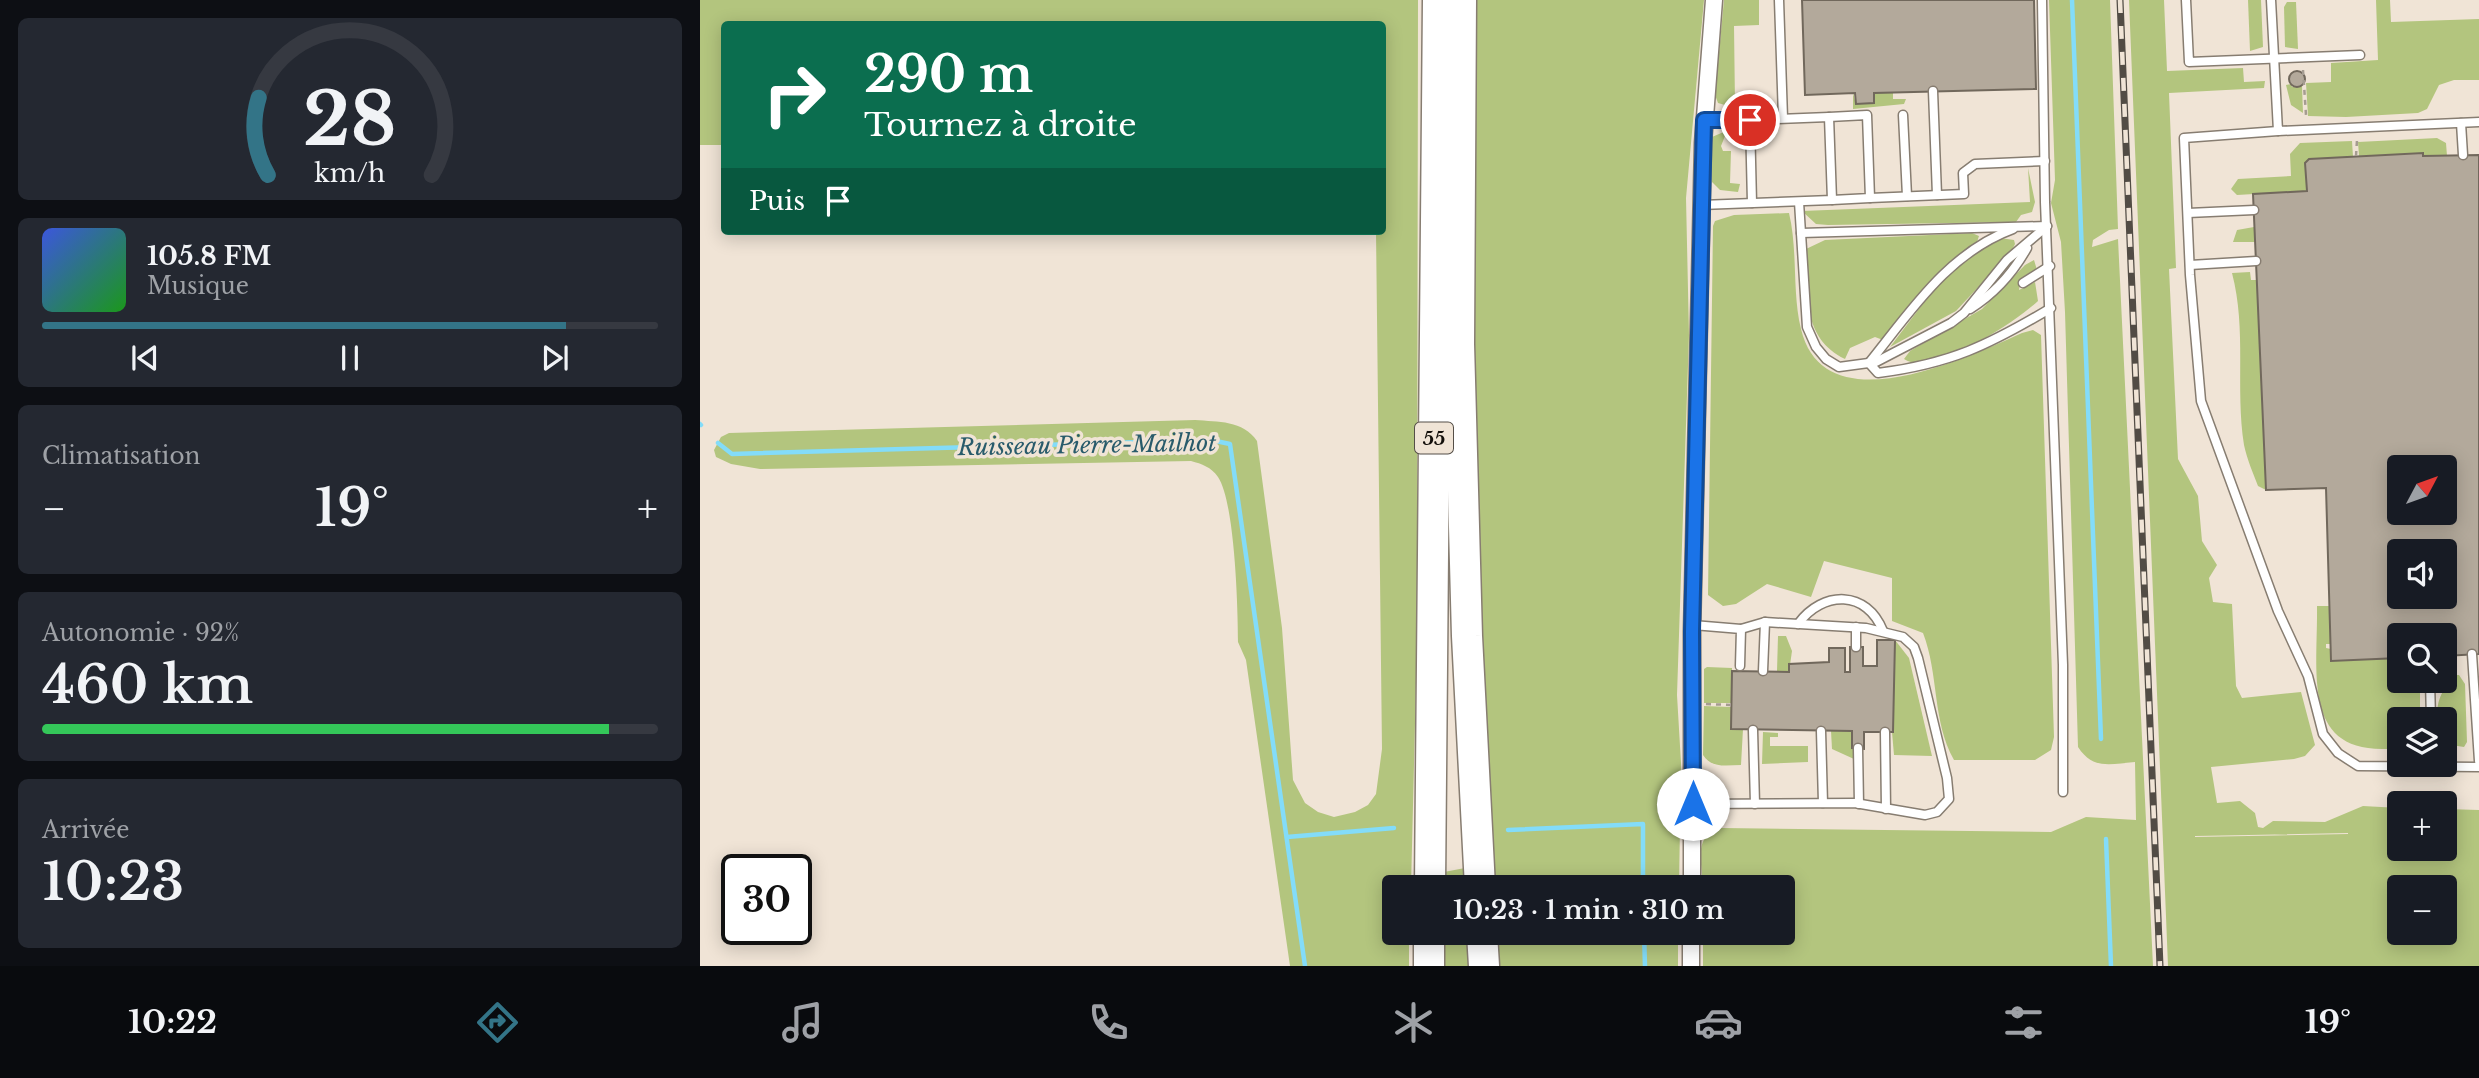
<!DOCTYPE html>
<html lang="fr">
<head>
<meta charset="utf-8">
<style>
  :root { --surface:#171b24; --page:#242831; --text:#f1f3f6; --muted:#9ea1a6; --line:#363941; --accent:#337487 }
  body { margin:0; font-family:"Libre Baskerville",serif; background:var(--page); color:var(--text); height:100vh; display:flex; flex-direction:column; font-size:26px; white-space:nowrap }
  * { box-sizing:border-box; margin:0 }
  p { font-size:23px; color:var(--muted) }
  .icon { flex:none; width:38px; height:38px; fill:none; stroke:currentColor; stroke-width:2; stroke-linecap:round; stroke-linejoin:round }
  .map { position:relative; flex:1; overflow:hidden }
  .sheet { display:flex; flex-direction:column; gap:18px; padding:18px; background:#0d0f14; width:700px }
  .sheet>* { flex:none }
  .top-card { position:absolute; left:21px; top:21px; width:665px; height:214px; border-radius:7px; box-shadow:0 4px 18px #0003; background:#0b6e4f; color:#fff; overflow:hidden }
  .needle { width:46px; rotate:49deg }
  .buttons { position:absolute; left:1687px; top:455px; display:grid; gap:14px }
  .buttons a { display:grid; place-items:center; width:70px; height:70px; border-radius:7px; background:var(--surface); box-shadow:0 4px 18px #0003; font-size:35px }
  .speed { position:absolute; left:21px; top:854px; display:flex; gap:14px; font-size:35px; font-weight:700; text-align:center }
  .speed>* { display:grid; place-content:center; width:91px; height:91px; border-radius:50%; background:var(--surface); box-shadow:0 4px 18px #0003; line-height:1 }
  .speed .limit { border:4px solid #111; border-radius:10px; background:#fff; color:#111 }
  .pin { position:absolute; display:grid; place-items:center; width:60px; height:60px; color:#fff; margin:-30px; border:4px solid #fff; border-radius:50%; box-shadow:0 2px 7px #0007 }
  .me { position:absolute; width:77px; margin:-38px; rotate:0deg; stroke-linejoin:round; filter:drop-shadow(0 0 5px #0008) }
  .turn { display:flex; align-items:center; gap:24px; height:147px; padding:0 28px; font-size:32px }
  .turn .icon { width:91px; height:91px; stroke-width:2.5 }
  .turn b { display:block; font-size:49px; line-height:60px }
  .then { display:flex; align-items:center; height:66px; padding:0 28px; background:#0003; gap:14px; font-size:26px }
  .big { font-size:52px; font-weight:600; line-height:1.1 }
  .sheet .tile { flex:1; display:flex; flex-direction:column; justify-content:center; gap:10px; min-width:0; padding:0 24px; border-radius:10px; background:var(--page) }
  .sheet .dial { align-items:center; gap:0 }
  .dial svg { height:182px; overflow:visible; fill:none; stroke:var(--line); stroke-width:7; stroke-linecap:round; text-anchor:middle }
  .dial text { fill:var(--text); stroke:none }
  .song { display:flex; align-items:center; gap:21px }
  .cover { width:84px; height:84px; border-radius:10px; background:linear-gradient(135deg,hsl(230 70% 55%),hsl(120 70% 35%)) }
  .played { height:7px; border-radius:4px; background:linear-gradient(90deg,var(--accent) 85%,var(--line) 85%) }
  .keys { display:flex; justify-content:space-around; direction:ltr }
  .heat { display:flex; justify-content:space-between; align-items:center; font-size:38px; direction:ltr }
  .charge { height:10px; border-radius:5px; background:linear-gradient(90deg,#34c759 92%,var(--line) 0) }
  .trip { position:absolute; left:682px; top:875px; width:413px; height:70px; border-radius:7px; background:var(--surface); box-shadow:0 4px 18px #0003; font-weight:600; line-height:70px; text-align:center }
  .menu { display:flex; height:112px; justify-content:space-around; align-items:center; background:#090b0e; color:var(--muted) }
  .menu .icon { width:49px; height:49px }
  .menu .current { color:var(--accent) }
  .menu b { font-size:32px; color:var(--text) }
  main { display:flex; flex:1; min-height:0 }
  .map>svg:first-child { display:block }
</style>
</head>
<body>
<main>
<section class="sheet">
<div class="tile dial"><svg viewBox="0 0 100 80">
<path d="M14 69A42 42 0 1 1 86 69"/>
<path d="M14 69A42 42 0 0 1 10 35" stroke="#337487"/>
<text x="50" y="56" font-size="32" font-weight="700">28</text>
<text x="50" y="72" font-size="11">km/h</text>
</svg></div>
<div class="tile">
<div class="song"><i class="cover"></i><div><b>105.8 FM</b><p>Musique</p></div></div>
<div class="played"></div>
<div class="keys"><svg class="icon" aria-label="previous" viewBox="0 0 24 24"><path d="M18 5L8 12l10 7zM5 5v14"/></svg><svg class="icon" aria-label="pause" viewBox="0 0 24 24"><path d="M8 5v14M16 5v14"/></svg><svg class="icon" aria-label="next" viewBox="0 0 24 24"><path d="M6 5l10 7-10 7zM19 5v14"/></svg></div>
</div>
<div class="tile"><p>Climatisation</p>
<div class="heat"><a>−</a><b class="big">19°</b><a>+</a></div>
</div>
<div class="tile"><p>Autonomie · 92%</p><b class="big">460 km</b><div class="charge"></div></div>
<div class="tile"><p>Arrivée</p><b class="big">10:23</b></div>
</section>
<div class="map">
<svg width="1779" height="966" viewBox="0 0 1779 966">
  <rect width="100%" height="100%" fill="#f0e4d6"/>
  <g fill="#b3c57e" fill-rule="evenodd">
    <path d="M0 0H718L717 642 711 887H695V933H709V966H590L546 660 538 642C538 609 535 502 518 477 511 467 502 464 491 461L60 469 31 464 16 457 14 450 21 437 29 433 495 420C518 422 543 420 557 441L582 628 593 780 605 803 618 812 634 817 655 812 668 805 676 794 682 749 676 231H682V24H24V145H0Z"/>
    <path d="M774 0H1004L986 198 989 335 977 695 981 763 979 887H791L772 342Z"/>
    <path d="M1024 0H1059V25L1034 26 1035 105 1032 107 1018 103 1015 95Z"/>
    <path d="M1349 0H1410L1418 229 1409 230 1393 240 1392 247 1418 239 1453 966H1003V933H1083V887H1003C1002 862 992 835 1022 828L1351 832 1386 817 1436 820 1435 762C1410 764 1393 770 1378 747L1365 312 1361 242 1351 203 1355 180Z"/>
    <path d="M1429 0H1464L1467 71 1543 68 1544 82 1565 81 1564 88 1469 93 1476 268 1469 269 1478 459 1498 496 1502 541 1517 565 1509 578 1513 602 1532 604 1536 686 1542 698 1601 692 1615 745 1605 756 1594 759 1511 767 1517 803 1540 801 1555 813 1558 827 1563 828 1573 821 1625 822 1663 806 1699 808V849H1745V809L1779 810V966H1468ZM1648 833V834L1495 837V836ZM1699 887H1745V933H1699Z"/>
    <path d="M1548 0H1561L1563 47 1550 51Z"/>
    <path d="M1676 0H1690L1691 22 1779 19V80H1754L1739 85 1727 109 1718 113 1646 117 1608 116 1606 83 1631 82V63L1678 60Z"/>
    <path d="M1587 2H1596L1598 49 1585 47 1584 7Z"/>
    <path d="M1591 84 1592 87 1602 86 1603 113 1591 105 1586 85Z"/>
    <path d="M1193 92V99H1206L1204 104 1153 109V93L1156 104 1174 103V93Z"/>
    <path d="M1026 131 1030 133 1031 139 1025 136 1021 146 1023 151H1031L1030 183 1040 184 1038 192 1020 190 1012 182V137Z"/>
    <path d="M1737 138 1746 143 1747 156H1723L1722 153 1659 156 1658 142Z"/>
    <path d="M1652 141 1653 157 1610 159 1605 163 1607 191 1537 195 1531 189 1538 179 1591 176 1590 154 1600 143Z"/>
    <path d="M1328 168 1335 202 1332 212 1321 215 1316 222 1128 225 1116 224 1102 211 1330 202Z"/>
    <path d="M1089 213C1098 251 1092 292 1101 329 1124 426 1266 358 1322 333L1333 330 1341 335 1354 737 1351 750 1335 760H1254C1232 721 1239 674 1223 633L1192 621V578L1124 561 1111 597 1067 584 1036 604 1023 606 1008 595 1013 226 1015 221 1034 215Z"/>
    <path d="M1554 227 1555 242H1533L1537 230Z"/>
    <path d="M1272 233 1279 236 1277 242 1183 340 1175 337 1150 348 1145 359C1100 337 1109 292 1106 249L1125 240Z"/>
    <path d="M1300 238 1314 240 1315 244 1311 252 1256 311 1190 347 1247 272Z"/>
    <path d="M1334 260 1337 270 1320 283 1319 290 1335 282 1338 301C1317 321 1232 378 1204 359L1210 351 1282 309 1325 265Z"/>
    <path d="M1550 272 1551 280H1557L1566 490 1558 486C1553 473 1547 459 1544 445 1535 388 1547 330 1532 273Z"/>
    <path d="M1617 606H1629L1631 644H1626V648L1631 649V661L1699 658V681H1720V719H1699V748C1600 759 1618 676 1617 606Z"/>
    <path d="M1078 636H1086L1092 651 1089 672 1077 671Z"/>
    <path d="M1195 640 1209 658 1232 756 1194 755 1192 732Z"/>
    <path d="M1007 667 1032 668 1031 703H1004V669Z"/>
    <path d="M1755 675H1759L1765 684 1767 742 1764 747 1745 744V719H1738C1735 700 1744 688 1755 675Z"/>
    <path d="M1004 706 1031 707V729H1043L1041 765C1027 765 1012 769 1003 755Z"/>
    <path d="M1131 731H1152L1154 759 1132 749Z"/>
    <path d="M1063 732 1078 733V737H1070V746H1108V762L1062 764Z"/>
    <path d="M765 868 767 887H744V872Z"/>
    <path d="M743 933H770L773 966H743Z"/>
    <path d="M793 933H978V966H796Z"/>
  </g>
  <g fill="none" stroke-linecap="round" stroke-linejoin="round">
    <g stroke="#83dcf9" stroke-width="4.5">
      <path d="M1372 0 1401 739"/>
      <path d="M0 424 1 425"/>
      <path d="M18 443 32 454 511 440 530 444 605 966"/>
      <path d="M808 830 943 824V887"/>
      <path d="M587 837 694 828"/>
      <path d="M1406 839 1411 966"/>
      <path d="M944 933 945 966"/>
    </g>
  </g>
  <g fill="#b3a99b" stroke="#71685c" stroke-width="2" fill-rule="evenodd">
    <path d="M1102 0H1334L1336 89 1174 93V103L1156 104 1155 93 1105 95Z"/>
    <circle cx="1597" cy="79" r="8"/>
    <path d="M1723 153V156L1779 155V654L1745 656V635H1699V658L1631 661 1626 488 1566 490 1553 194 1607 191 1605 163 1609 159ZM1699 467H1745V513H1699ZM1699 551H1745V597H1699Z"/>
    <path d="M1177 640H1195L1193 732H1164V749L1152 748V731L1031 729 1032 671 1089 672V664L1129 662V648H1145V672H1150V647H1163V666H1177Z"/>
  </g>
  <g fill="none" stroke-linecap="round" stroke-linejoin="round">
    <g stroke="#877d71" stroke-width="11">
      <g id="lane">
        <path d="M1079 0 1083 118"/>
        <path d="M1342 0 1345 202 1363 665V792"/>
        <path d="M1486 0 1489 62 1660 55"/>
        <path d="M1571 0 1578 131 1779 122"/>
        <path d="M1233 91 1237 195"/>
        <path d="M1203 115 1207 196"/>
        <path d="M1129 117 1167 115 1170 198 1132 200"/>
        <path d="M1004 120H1050L1052 203"/>
        <path d="M1761 123 1763 155"/>
        <path d="M1578 131 1484 138 1490 275 1501 401 1578 611 1608 676 1623 734 1638 753 1658 766 1779 767"/>
        <path d="M1170 198 1264 194 1263 173 1275 164 1345 161"/>
        <path d="M1099 202 1107 327 1116 347 1126 359 1139 367 1176 362 1251 323 1264 313 1307 260 1347 226"/>
        <path d="M1001 205 1132 200 1129 117 1050 120"/>
        <path d="M1488 213 1554 210"/>
        <path d="M1101 233 1347 226"/>
        <path d="M1490 265 1556 261"/>
        <path d="M1323 283 1350 266"/>
        <path d="M1270 309C1294 294 1313 273 1327 248"/>
        <path d="M1169 363C1211 311 1248 253 1313 229"/>
        <path d="M1169 363 1178 373C1250 364 1289 345 1351 308"/>
        <path d="M1098 624C1123 590 1167 590 1183 631"/>
        <path d="M993 625 1041 629 1040 666"/>
        <path d="M1156 627V647"/>
        <path d="M1772 654 1779 761"/>
        <path d="M1063 671 1065 622"/>
        <path d="M1730 681 1731 719"/>
        <path d="M1053 730 1055 804"/>
        <path d="M1121 731 1123 803"/>
        <path d="M1185 732 1186 809"/>
        <path d="M1158 748 1159 804"/>
        <path d="M993 804 1155 803 1225 815 1237 812 1249 799 1247 778 1218 658 1214 647 1203 637 1166 628 1065 622 1041 629"/>
      </g>
    </g>
    <g stroke="#877d71" stroke-width="19">
      <g id="street">
        <path d="M992 887V632L1003 143 1014 0"/>
        <path d="M991 966V933"/>
      </g>
    </g>
    <g stroke="#877d71" stroke-width="33">
      <g id="highway">
        <path d="M761 0 759 344 767 636 780 887"/>
        <path d="M730 887 738 0"/>
        <path d="M782 933 784 966"/>
        <path d="M729 966V933"/>
      </g>
    </g>
    <g stroke="#a59c91" stroke-width="2.5" stroke-dasharray="5 5" stroke-linecap="butt">
      <path d="M1603 70 1606 115"/>
      <path d="M1656 156 1657 140"/>
      <path d="M1006 704 1031 705"/>
    </g>
    <use href="#lane" stroke="#fff" stroke-width="8"/>
    <use href="#street" stroke="#fff" stroke-width="16"/>
    <use href="#highway" stroke="#fff" stroke-width="30"/>
    <g stroke="#524c45" stroke-width="7">
      <path id="rail" d="M1420 0 1460 966"/>
    </g>
    <use href="#rail" stroke="#f0e4d6" stroke-width="4.5" stroke-dasharray="13" stroke-linecap="butt"/>
  </g>
  <g fill="none" stroke-linecap="round" stroke-linejoin="round">
    <g stroke="#114b97" stroke-width="18">
      <path id="route" d="M993 804 992 632 1004 120H1050"/>
    </g>
    <use href="#route" stroke="#1a73e8" stroke-width="12"/>
  </g>
  <g text-anchor="middle" stroke-width="7" stroke-linejoin="round" paint-order="stroke">
    <rect fill="#f0e4d6" stroke="#554f48" stroke-width="2" x="715" y="422.5" width="38" height="31" rx="5"/>
    <g font-size="19" font-weight="bold" fill="#130f0b">
      <text x="734" y="445">55</text>
    </g>
    <g font-size="23" font-style="italic" fill="#295b6b" stroke="#f0e4d6">
      <text transform="translate(387 445) rotate(-1)" y="8">Ruisseau Pierre-Mailhot</text>
    </g>
  </g>
</svg>
<div class="buttons">
<a><svg class="needle" viewBox="-14 -14 28 28"><path d="M0-13l5 13h-10z" fill="#e53935"/><path d="M0 13l5-13h-10z" fill="#9ea1a6"/></svg></a>
<a><svg class="icon" aria-label="sound" viewBox="0 0 24 24"><path d="M4 9h4l5-4v14l-5-4H4zM17 9q2 3 0 6"/></svg></a>
<a><svg class="icon" aria-label="search" viewBox="0 0 24 24"><circle cx="10" cy="10" r="6"/><path d="M15 15l6 6"/></svg></a>
<a><svg class="icon" aria-label="layers" viewBox="0 0 24 24"><path d="M12 4l9 5-9 5-9-5zM3 14l9 5 9-5"/></svg></a>
<a>+</a>
<a>−</a>
</div>
<div class="speed"><div class="limit">30</div></div>
<div class="pin" style="left:1050px;top:120px;background:#d93025"><svg class="icon" aria-label="arrive" viewBox="0 0 24 24"><path d="M6 21V4h12l-3 4 3 4H6"/></svg></div>
<svg class="me" style="left:993px;top:804px" viewBox="-20 -20 40 40"><circle r="19" fill="#fff"/><path d="M0-13L10 11 0 6-10 11z" fill="#1a73e8"/></svg>
<div class="trip">10:23 · 1 min · 310 m</div>
<div class="top-card">
<div class="turn"><svg class="icon" aria-label="right" viewBox="0 0 24 24"><path d="M7 20v-9h11M14 6l5 5-5 5"/></svg><div><b>290 m</b>Tournez à droite</div></div>
<div class="then">Puis<svg class="icon" aria-label="arrive" viewBox="0 0 24 24"><path d="M6 21V4h12l-3 4 3 4H6"/></svg></div>
</div>
</div>
</main>
<nav class="menu">
<b>10:22</b>
<svg class="icon current" aria-label="directions" viewBox="0 0 24 24"><path d="M12 3l9 9-9 9-9-9zM9 14v-3h6M13 9l2 2-2 2"/></svg>
<svg class="icon" aria-label="music" viewBox="0 0 24 24"><path d="M9 18V5l10-2v13"/><circle cx="6" cy="18" r="3"/><circle cx="16" cy="16" r="3"/></svg>
<svg class="icon" aria-label="phone" viewBox="0 0 24 24"><path d="M5 4h4l2 5-3 2q2 4 5 5l2-3 5 2v4C11 20 4 13 5 4z"/></svg>
<svg class="icon" aria-label="climate" viewBox="0 0 24 24"><path d="M12 3v18M4 7l16 10M4 17L20 7"/></svg>
<svg class="icon" aria-label="car" viewBox="0 0 24 24"><path d="M5 17H2v-5l4-1 3-4h7l3 4 3 1v5h-3M9 17h6M6 11h13"/><circle cx="7" cy="17" r="2"/><circle cx="17" cy="17" r="2"/></svg>
<svg class="icon" aria-label="filters" viewBox="0 0 24 24"><path d="M4 7h16M4 17h16"/><circle cx="9" cy="7" r="2"/><circle cx="15" cy="17" r="2"/></svg>
<b>19°</b>
</nav>
</body>
</html>
